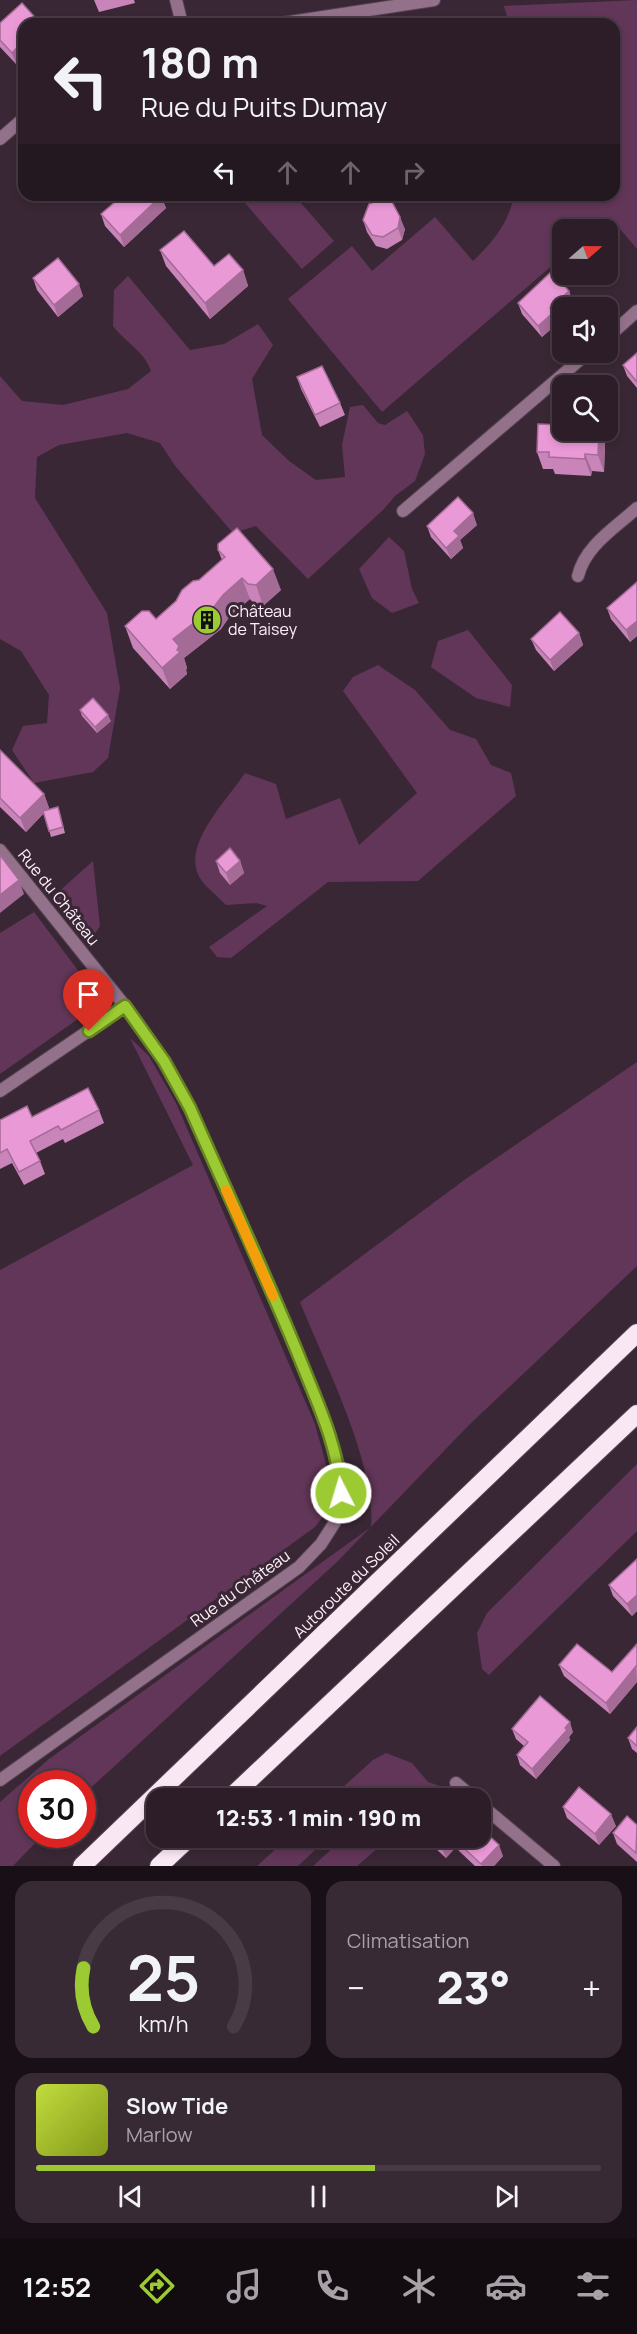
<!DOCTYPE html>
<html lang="fr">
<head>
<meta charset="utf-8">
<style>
  :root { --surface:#2c1d28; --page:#382a34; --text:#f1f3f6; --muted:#a6a2a8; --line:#483b45; --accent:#9cca32 }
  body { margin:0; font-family:Manrope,sans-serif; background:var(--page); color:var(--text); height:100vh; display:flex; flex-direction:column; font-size:22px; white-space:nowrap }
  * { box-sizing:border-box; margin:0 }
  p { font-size:20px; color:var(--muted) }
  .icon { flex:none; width:33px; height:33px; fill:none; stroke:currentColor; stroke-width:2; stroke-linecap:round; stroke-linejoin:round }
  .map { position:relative; height:1866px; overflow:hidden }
  .sheet { display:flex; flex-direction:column; gap:15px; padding:15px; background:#181016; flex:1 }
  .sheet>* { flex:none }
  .hud { position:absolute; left:18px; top:18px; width:602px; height:183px; border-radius:18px; box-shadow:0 3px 9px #0003,0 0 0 2px var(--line); background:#2c1d28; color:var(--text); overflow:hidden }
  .needle { width:39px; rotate:70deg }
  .fabs { position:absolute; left:552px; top:219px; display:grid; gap:12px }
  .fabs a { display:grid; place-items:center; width:66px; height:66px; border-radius:12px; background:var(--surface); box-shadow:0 3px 9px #0003,0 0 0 2px var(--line); font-size:30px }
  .speed { position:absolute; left:18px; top:1770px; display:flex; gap:12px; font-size:30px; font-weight:700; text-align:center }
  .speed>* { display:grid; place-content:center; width:78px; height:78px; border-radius:50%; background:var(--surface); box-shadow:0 3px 9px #0003,0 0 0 2px var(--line); line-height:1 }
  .speed .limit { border:9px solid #d22; background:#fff; color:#111 }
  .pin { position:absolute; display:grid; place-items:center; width:51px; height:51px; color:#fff; margin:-62px -26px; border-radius:50% 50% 50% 0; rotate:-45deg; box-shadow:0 0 6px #0007 }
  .pin .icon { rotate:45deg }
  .me { position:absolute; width:66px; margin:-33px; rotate:355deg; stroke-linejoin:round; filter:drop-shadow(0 0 4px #0008) }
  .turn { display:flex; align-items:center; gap:21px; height:126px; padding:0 24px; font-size:27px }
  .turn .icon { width:78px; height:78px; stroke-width:2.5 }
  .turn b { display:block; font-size:42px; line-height:51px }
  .lanes { display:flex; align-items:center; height:57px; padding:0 24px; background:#0003; justify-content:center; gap:30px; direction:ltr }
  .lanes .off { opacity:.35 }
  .big { font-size:45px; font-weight:800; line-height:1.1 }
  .sheet .card { flex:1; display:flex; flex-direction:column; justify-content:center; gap:9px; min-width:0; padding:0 21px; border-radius:18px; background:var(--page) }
  .sheet .dial { align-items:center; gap:0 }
  .dial svg { height:156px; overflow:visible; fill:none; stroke:var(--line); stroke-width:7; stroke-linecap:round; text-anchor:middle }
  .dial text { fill:var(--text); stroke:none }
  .song { display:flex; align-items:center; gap:18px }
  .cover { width:72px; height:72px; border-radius:9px; background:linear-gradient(135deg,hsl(70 70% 55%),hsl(70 70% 35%)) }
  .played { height:6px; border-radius:3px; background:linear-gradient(90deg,var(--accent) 60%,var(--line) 60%) }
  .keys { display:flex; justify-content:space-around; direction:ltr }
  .heat { display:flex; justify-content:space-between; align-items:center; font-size:33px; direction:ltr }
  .sheet .tiles { flex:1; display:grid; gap:15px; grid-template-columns:1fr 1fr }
  .card:last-child { grid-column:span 2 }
  .trip { position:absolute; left:146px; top:1788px; width:345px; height:60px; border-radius:18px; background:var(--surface); box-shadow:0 3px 9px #0003,0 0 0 2px var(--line); font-weight:800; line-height:60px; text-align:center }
  .tab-bar { display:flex; height:96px; justify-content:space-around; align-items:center; background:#120c10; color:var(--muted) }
  .tab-bar .icon { width:42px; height:42px }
  .tab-bar .selected { color:var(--accent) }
  .tab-bar b { font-size:27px; color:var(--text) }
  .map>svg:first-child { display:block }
</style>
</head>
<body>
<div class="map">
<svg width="637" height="1866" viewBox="0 0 637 1866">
  <rect width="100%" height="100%" fill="#3a2735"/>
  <g fill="#623658">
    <path d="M637 0V249L610 217 595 229 562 230V257L382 412 288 299 352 246 372 271 435 217 473 261C493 242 509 223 514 195H614V24H509L504 6Z"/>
    <path d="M238 195H294L334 241 302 269Z"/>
    <path d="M128 276 190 350 224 344 258 324 273 345 252 379 262 435 289 461 316 480 345 477 342 445 350 407 363 405 378 423 385 425 407 411 423 435 425 454 415 481 395 496 384 509 308 579 256 526 233 533 176 467 160 443 127 433 59 445 37 457 35 498 107 613 120 688 108 758 93 772 34 783 12 750 23 726 47 723 49 695 21 651 0 639V376L22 401 63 405 128 389 151 371C145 352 125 342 113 326L114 290Z"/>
    <path d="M389 537 404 551 412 589 419 603 392 613 372 598 359 569Z"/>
    <path d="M468 630 512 685 510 707 476 698 431 667 438 641Z"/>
    <path d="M378 665 415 690 450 730 476 739 491 765 511 773 516 796 418 881 328 882 231 958 217 957 209 947 267 906 256 903 226 905C218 896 206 888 200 878 180 846 228 799 245 773L276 784 286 819 340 798 359 845 417 793 343 691 353 677Z"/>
    <path d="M93 861 100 926 93 937 55 895Z"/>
    <path d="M34 912 102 1002 0 1074V933Z"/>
    <path d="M130 1038 149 1056 176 1103 315 1424 327 1468V1511L315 1527 0 1756V1270L193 1165Z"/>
    <path d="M637 1062V1266L468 1426 338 1561 83 1795 82 1784H32V1834L43 1835 13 1866H0V1802L49 1759 371 1527C377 1465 324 1362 300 1302L467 1178Z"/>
    <path d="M637 1464V1531L489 1675 482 1669 477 1633 487 1613Z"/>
    <path d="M386 1753 412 1763 428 1782 446 1788 434 1798H331L373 1760Z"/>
    <path d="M288 1838H328L298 1866H257Z"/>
    <path d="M344 1838H385L387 1840 357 1866H313Z"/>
  </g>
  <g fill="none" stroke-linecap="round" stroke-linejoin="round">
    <g stroke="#554351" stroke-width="14">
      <g id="minor">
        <path d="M176 0 182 24"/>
        <path d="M608 337 637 311"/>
        <path d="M403 511 589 352"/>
        <path d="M578 576C585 546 615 528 637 508"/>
        <path d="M0 850 125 1006 164 1061 190 1108 285 1322 327 1427 339 1466 341 1493 335 1522 321 1544 299 1567 0 1780"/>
        <path d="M0 1091 125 1006"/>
        <path d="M456 1783 474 1798"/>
        <path d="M480 1804 554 1866"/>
      </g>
    </g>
    <g stroke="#554351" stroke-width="14">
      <g id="tertiary">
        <path d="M277 24 434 0"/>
        <path d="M0 139 24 118"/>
      </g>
    </g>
    <g stroke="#554351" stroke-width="20">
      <g id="motorway">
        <path d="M230 1798 637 1414"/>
        <path d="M82 1866 637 1333"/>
        <path d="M159 1866 189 1838"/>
      </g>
    </g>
    <use href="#minor" stroke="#93718b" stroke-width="12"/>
    <use href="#tertiary" stroke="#93718b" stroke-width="12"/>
    <use href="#motorway" stroke="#f9e8f4" stroke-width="18"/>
  </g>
  <g fill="#c984b9">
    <path d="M94 0H134L135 3 99 12Z"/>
    <path d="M0 23H40L16 64 0 47Z"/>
    <path d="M161 196 166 208 124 247 105 226 101 214Z"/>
    <path d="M363 220 405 229 402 240 387 249 376 246 367 232Z"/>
    <path d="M160 250 214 266 243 270 248 286 210 319 166 266Z"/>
    <path d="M33 278 83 296 58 317 37 290Z"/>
    <path d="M569 291 573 303 568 308H562L556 318 558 323 542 337 522 314 518 303Z"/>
    <path d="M637 353V388L627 376 623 365Z"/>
    <path d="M297 377 340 403 345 415 320 427 301 389Z"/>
    <path d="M562 430H600L605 443 604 472 592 471 591 476 555 474 553 469H543L537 452Z"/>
    <path d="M477 525 460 540 463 548 451 559 431 537 427 526Z"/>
    <path d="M218 550 281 590 263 606H256L250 599 230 616 221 629 184 658 187 668 186 670 187 674 170 689 133 648 125 626 156 619 222 560Z"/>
    <path d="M637 582V636L630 642 611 619 607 608Z"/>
    <path d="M579 633 583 645 554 671 536 650 531 639Z"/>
    <path d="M80 710 111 721 97 733 82 716Z"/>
    <path d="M0 750 44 794 49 808 46 810 58 807 65 833 51 837 44 813 26 832 0 807Z"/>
    <path d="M216 861H240L244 873 230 885 220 873Z"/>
    <path d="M99 1110 104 1123 65 1143 63 1139 36 1153 40 1161 45 1174 24 1185 12 1163 0 1169V1120Z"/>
    <path d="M637 1559V1611L632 1616 613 1596 609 1585Z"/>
    <path d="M637 1644V1682L610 1714 564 1676 559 1665 612 1672Z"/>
    <path d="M637 1727V1753L632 1749 628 1738Z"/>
    <path d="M512 1729 573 1732 569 1737 570 1740 536 1779 520 1765 517 1755 524 1746 516 1739Z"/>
    <path d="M563 1807 616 1826 599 1845 567 1818Z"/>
    <path d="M637 1825V1862L617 1844 613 1833Z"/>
    <path d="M424 1838H480L503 1856 494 1866H475L459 1851 457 1846 446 1858Z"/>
  </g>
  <g fill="#a46b96">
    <path d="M24 40V56L16 64 12 53Z"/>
    <path d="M161 196 166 208 124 247 120 235Z"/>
    <path d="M400 217 405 229 402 240 398 228Z"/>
    <path d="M243 270 248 286 210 319 205 303Z"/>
    <path d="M79 284 83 296 58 317 54 305Z"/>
    <path d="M569 291 573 303 568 308H562V312L556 318 558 323 542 337 538 326 550 308Z"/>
    <path d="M599 430H600L605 443 604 472 598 455Z"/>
    <path d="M585 454 592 471 591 476 585 459Z"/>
    <path d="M473 513 477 525 460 540 463 548 451 559 446 548 454 531Z"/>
    <path d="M273 569 281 590 263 606 256 585Z"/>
    <path d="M242 578 250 599 230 616 221 629 184 658 187 668 186 670 187 674 170 689 162 668 173 639Z"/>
    <path d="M637 621V636L630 642 626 630Z"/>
    <path d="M579 633 583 645 554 671 550 660Z"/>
    <path d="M108 715 111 721 97 733 95 727Z"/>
    <path d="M44 794 49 808 26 832 20 818Z"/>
    <path d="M240 861 244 873 230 885 226 873Z"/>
    <path d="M19 880 24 894 0 913V895Z"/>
    <path d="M637 1595V1611L632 1616 627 1604Z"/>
    <path d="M636 1666 637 1682 610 1714 606 1703Z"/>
    <path d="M570 1722 573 1732 569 1737 570 1740 536 1779 532 1769Z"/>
    <path d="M611 1814 616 1826 599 1845 595 1834Z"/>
    <path d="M450 1838H464L454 1839 457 1846 446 1858 441 1846Z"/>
    <path d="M499 1845 503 1856 494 1866H482L481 1864Z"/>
  </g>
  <g fill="#ea99d7" stroke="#a46b96" stroke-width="1.5">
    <path d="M22 3 40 23 39 24H24V40L12 53 0 40V23Z"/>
    <path d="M558 20 564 24H544Z"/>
    <path d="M123 195H160L161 196 120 235 101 214Z"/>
    <path d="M380 200 392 202 400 217 398 228 383 237 372 235 363 220 369 204Z"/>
    <path d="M184 231 214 266 229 254 243 270 205 303 160 250Z"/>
    <path d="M58 258 79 284 54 305 33 278Z"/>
    <path d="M551 272 569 291 550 308 554 312 538 326 518 303Z"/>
    <path d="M637 353V382L623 365Z"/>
    <path d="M322 366 340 403 315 415 297 377Z"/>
    <path d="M538 424 562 425V430H599L598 455 585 454V459L549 457V452H537Z"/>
    <path d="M458 497 473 513 454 531 459 536 446 548 427 526Z"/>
    <path d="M237 528 273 569 256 585 248 584 242 578 223 595 213 608 173 639 179 646 177 650 180 652 162 668 125 626 142 611H149L156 619 176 601 182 590 193 581 199 580 225 557 218 550V544Z"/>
    <path d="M637 582V621L626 630 607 608Z"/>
    <path d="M560 612 579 633 550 660 531 639Z"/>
    <path d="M93 698 108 715 95 727 80 710Z"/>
    <path d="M0 750 44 794 20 818 0 798Z"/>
    <path d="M58 807 63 827 49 831 43 811Z"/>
    <path d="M230 848 240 861 226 873 216 861Z"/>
    <path d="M0 855 19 880 0 895Z"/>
    <path d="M88 1088 99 1110 61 1130 58 1126 30 1141 40 1161 19 1172 7 1149 0 1153V1120L27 1106 32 1117Z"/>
    <path d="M637 1559V1595L627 1604 609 1585Z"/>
    <path d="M577 1644 612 1672 637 1644V1667L636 1666 606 1703 559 1665Z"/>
    <path d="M540 1696 570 1722 565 1728 567 1730 532 1769 517 1755 528 1742 512 1729Z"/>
    <path d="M637 1727V1746L628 1738Z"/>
    <path d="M579 1787 611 1814 595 1834 563 1807Z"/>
    <path d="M627 1816 637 1825 636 1853 613 1833Z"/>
    <path d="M480 1827 499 1845 481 1864 454 1839 456 1838H480Z"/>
    <path d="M432 1838H450L441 1846Z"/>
  </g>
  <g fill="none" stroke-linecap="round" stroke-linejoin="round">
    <g stroke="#658320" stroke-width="15">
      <path id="route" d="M89 1031 125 1006 164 1061 190 1108C226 1190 264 1271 298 1354 316 1400 338 1444 341 1493"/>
    </g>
    <use href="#route" stroke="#9cca32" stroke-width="10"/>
    <path stroke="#f59e0b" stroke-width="10" d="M226 1190 273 1296"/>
  </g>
  <defs>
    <g id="building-disc" transform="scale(1.5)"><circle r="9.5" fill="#9cca32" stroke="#3a2735"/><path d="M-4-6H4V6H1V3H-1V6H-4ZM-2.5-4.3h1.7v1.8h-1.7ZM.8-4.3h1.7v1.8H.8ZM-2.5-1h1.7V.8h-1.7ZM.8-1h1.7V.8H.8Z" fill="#111"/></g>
  </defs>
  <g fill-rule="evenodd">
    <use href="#building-disc" x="207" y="620"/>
  </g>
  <g text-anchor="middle" stroke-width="6" stroke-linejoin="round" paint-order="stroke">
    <g font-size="16" fill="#fef0fa" stroke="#3a2735" text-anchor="start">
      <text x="228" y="617">Château<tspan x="228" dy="18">de Taisey</tspan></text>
    </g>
    <g font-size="16" fill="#fef0fa" stroke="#3a2735">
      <text transform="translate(59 897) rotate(51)" y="6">Rue du Château</text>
      <text transform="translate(346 1586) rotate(-44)" y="6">Autoroute du Soleil</text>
      <text transform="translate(240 1588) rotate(-36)" y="6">Rue du Château</text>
    </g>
  </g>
</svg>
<div class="fabs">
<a><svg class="needle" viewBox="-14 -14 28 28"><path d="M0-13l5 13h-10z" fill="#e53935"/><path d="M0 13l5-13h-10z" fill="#a6a2a8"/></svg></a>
<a><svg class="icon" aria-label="sound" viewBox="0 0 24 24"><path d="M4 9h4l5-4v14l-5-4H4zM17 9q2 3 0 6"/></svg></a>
<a><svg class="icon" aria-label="search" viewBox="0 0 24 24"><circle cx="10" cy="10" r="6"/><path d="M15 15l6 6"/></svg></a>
</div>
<div class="speed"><div class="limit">30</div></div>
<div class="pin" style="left:89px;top:1031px;background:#d93025"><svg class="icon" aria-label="arrive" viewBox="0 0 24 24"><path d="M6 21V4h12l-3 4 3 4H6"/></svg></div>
<svg class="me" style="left:341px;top:1493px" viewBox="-20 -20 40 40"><circle r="17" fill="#9cca32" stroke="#fff" stroke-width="3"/><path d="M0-11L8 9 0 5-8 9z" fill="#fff"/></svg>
<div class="trip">12:53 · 1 min · 190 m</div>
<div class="hud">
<div class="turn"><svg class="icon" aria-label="left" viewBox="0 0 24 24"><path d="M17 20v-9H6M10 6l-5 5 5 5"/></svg><div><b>180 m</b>Rue du Puits Dumay</div></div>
<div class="lanes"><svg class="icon" aria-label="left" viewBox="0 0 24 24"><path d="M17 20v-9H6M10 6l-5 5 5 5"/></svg><svg class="icon off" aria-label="ahead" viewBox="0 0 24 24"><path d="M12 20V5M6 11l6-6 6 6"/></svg><svg class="icon off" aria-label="ahead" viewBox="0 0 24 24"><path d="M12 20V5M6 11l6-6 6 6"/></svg><svg class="icon off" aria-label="right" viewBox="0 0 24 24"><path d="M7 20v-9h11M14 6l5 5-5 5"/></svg></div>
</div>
</div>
<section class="sheet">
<div class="tiles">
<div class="card dial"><svg viewBox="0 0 100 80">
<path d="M14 69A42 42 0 1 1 86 69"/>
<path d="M14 69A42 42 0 0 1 9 39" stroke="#9cca32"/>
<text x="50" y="56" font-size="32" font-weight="700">25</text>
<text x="50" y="72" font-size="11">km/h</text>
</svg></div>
<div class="card"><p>Climatisation</p>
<div class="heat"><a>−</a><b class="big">23°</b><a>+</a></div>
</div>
<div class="card">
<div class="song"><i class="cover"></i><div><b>Slow Tide</b><p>Marlow</p></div></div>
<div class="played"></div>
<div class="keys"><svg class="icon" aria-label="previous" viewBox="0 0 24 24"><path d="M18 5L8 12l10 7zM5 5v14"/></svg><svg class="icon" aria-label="pause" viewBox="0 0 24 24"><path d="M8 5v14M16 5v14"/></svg><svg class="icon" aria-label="next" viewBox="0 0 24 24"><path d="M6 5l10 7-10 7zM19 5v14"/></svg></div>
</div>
</div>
</section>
<nav class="tab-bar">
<b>12:52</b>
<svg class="icon selected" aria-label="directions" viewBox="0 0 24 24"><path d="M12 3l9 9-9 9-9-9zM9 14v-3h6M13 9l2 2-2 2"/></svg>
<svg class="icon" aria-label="music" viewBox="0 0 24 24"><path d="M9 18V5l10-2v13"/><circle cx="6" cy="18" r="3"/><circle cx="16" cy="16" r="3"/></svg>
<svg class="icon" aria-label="phone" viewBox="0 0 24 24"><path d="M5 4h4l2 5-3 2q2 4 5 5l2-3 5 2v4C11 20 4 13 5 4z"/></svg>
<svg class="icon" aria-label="climate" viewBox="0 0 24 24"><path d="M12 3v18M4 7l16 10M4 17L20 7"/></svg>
<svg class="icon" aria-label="car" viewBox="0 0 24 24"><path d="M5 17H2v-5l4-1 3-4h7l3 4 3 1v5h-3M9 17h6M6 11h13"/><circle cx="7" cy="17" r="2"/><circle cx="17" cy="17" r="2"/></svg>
<svg class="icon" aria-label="filters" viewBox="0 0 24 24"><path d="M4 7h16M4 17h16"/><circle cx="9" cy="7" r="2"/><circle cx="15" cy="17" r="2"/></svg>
</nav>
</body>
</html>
